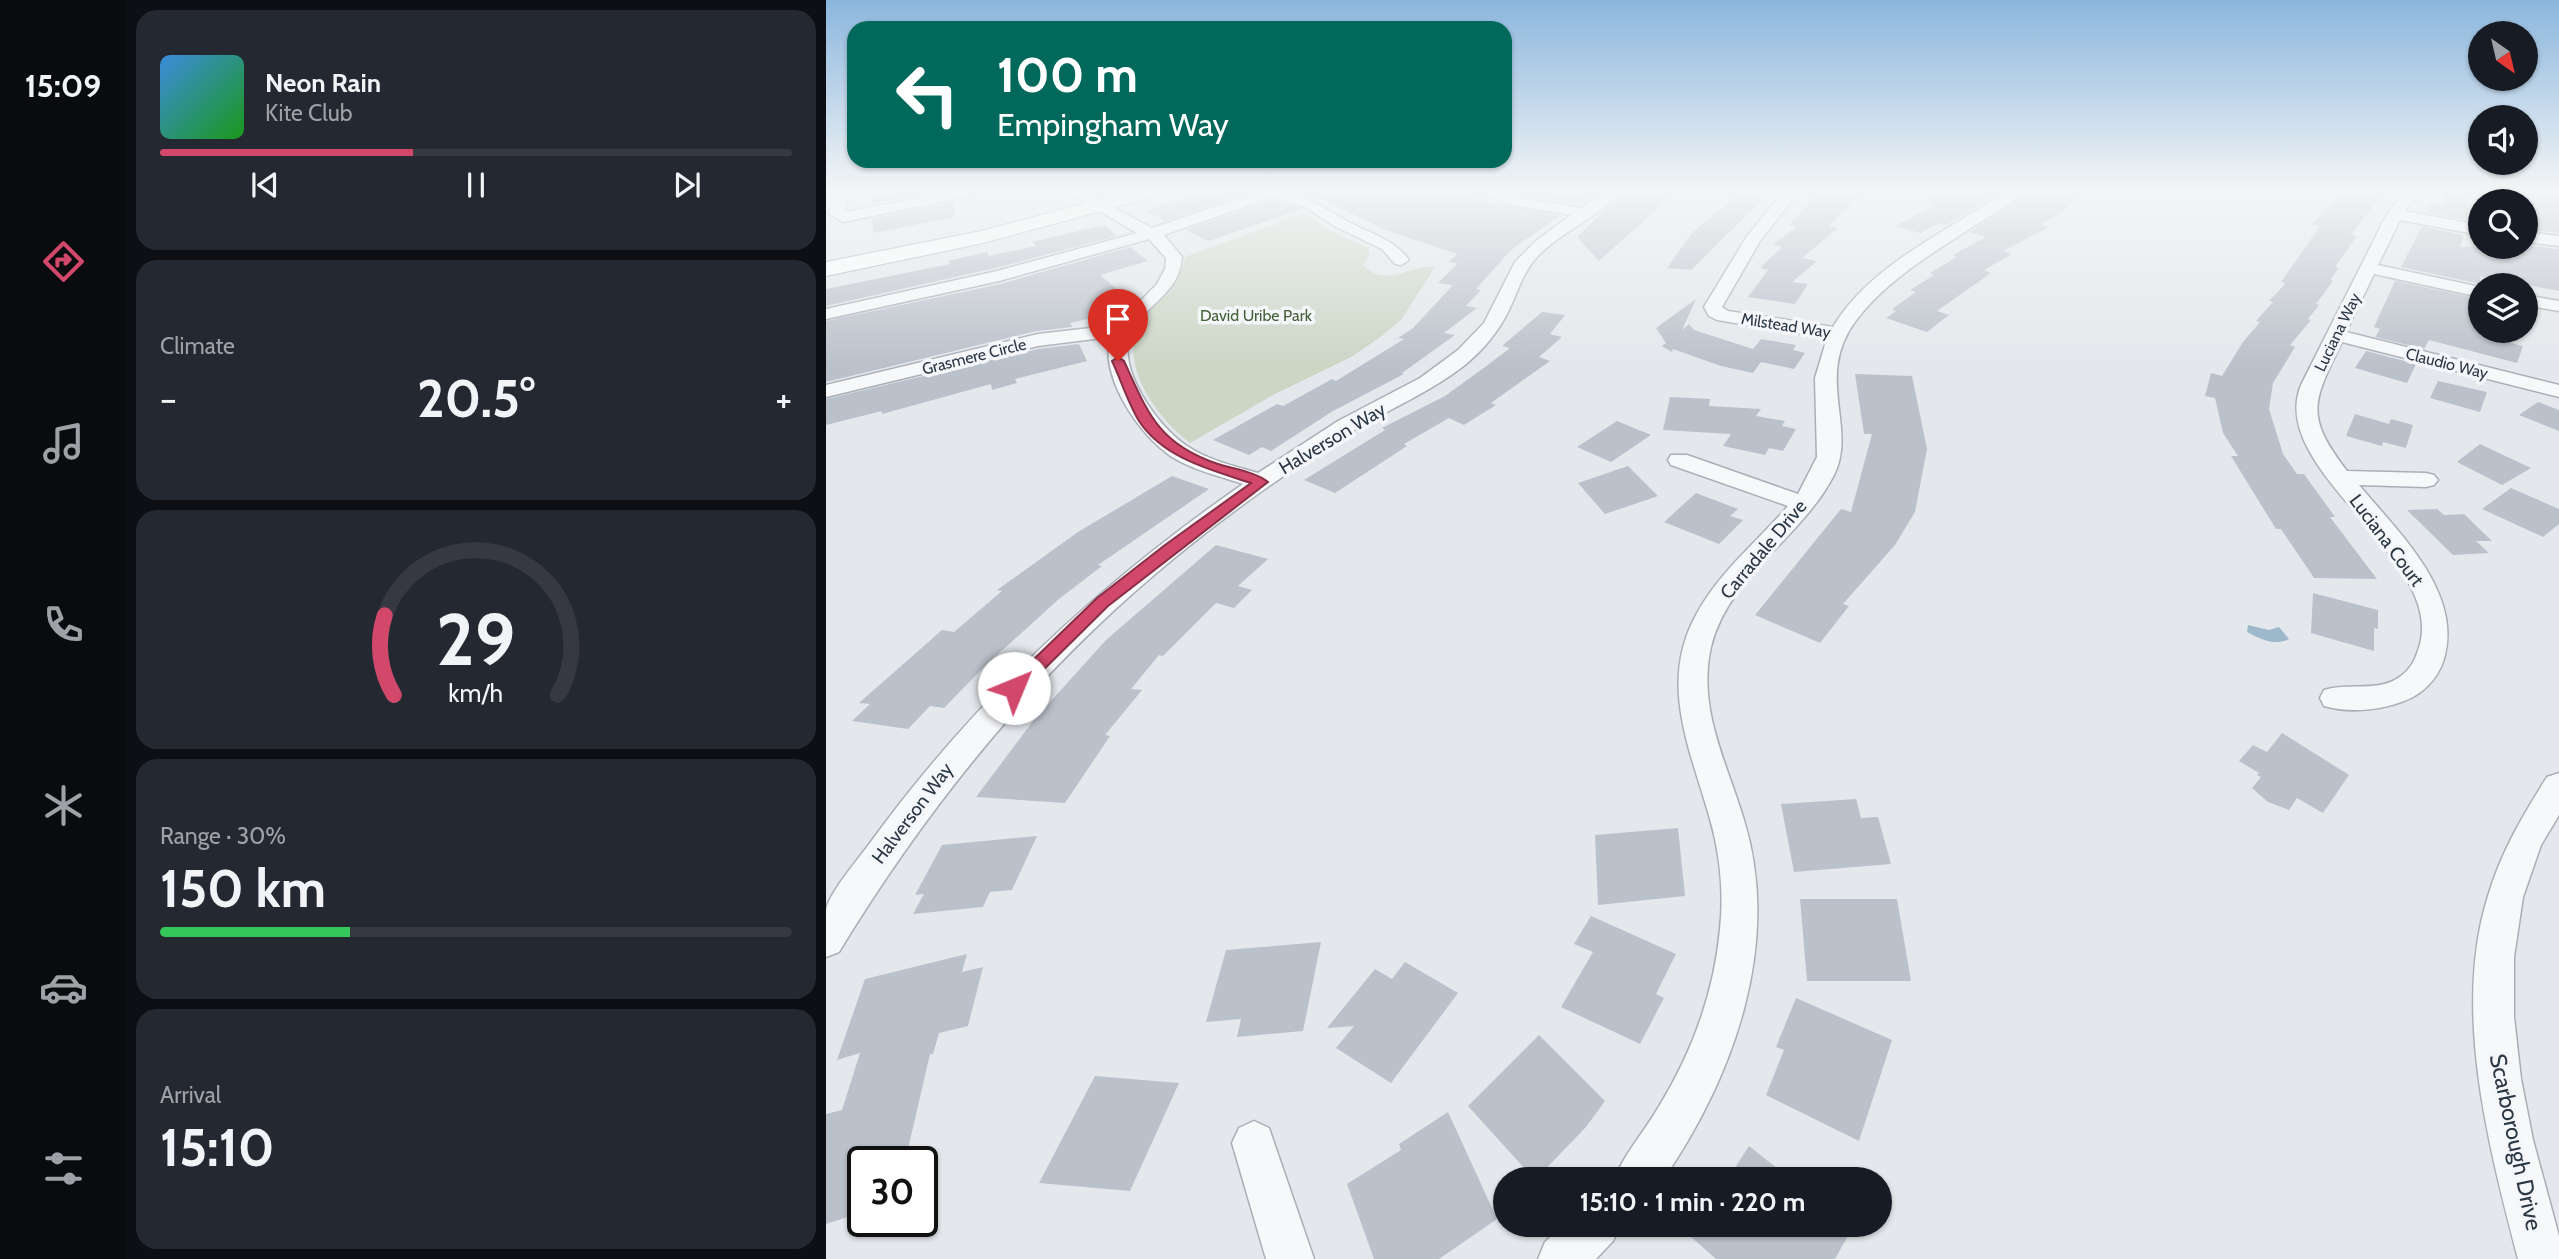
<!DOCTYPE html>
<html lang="en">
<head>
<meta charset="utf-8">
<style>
  :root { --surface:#171b24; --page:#242831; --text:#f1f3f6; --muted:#9ea1a6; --line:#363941; --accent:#d1486b }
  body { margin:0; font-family:Cabin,sans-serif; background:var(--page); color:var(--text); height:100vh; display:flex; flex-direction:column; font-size:26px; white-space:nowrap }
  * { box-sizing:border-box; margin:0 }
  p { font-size:23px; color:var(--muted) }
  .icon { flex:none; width:38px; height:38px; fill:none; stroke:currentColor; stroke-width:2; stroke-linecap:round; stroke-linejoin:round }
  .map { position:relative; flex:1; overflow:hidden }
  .panel { display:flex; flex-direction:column; gap:10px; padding:10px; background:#0d0f14; width:700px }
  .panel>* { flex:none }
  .top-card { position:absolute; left:21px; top:21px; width:665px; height:147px; border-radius:21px; box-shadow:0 2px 5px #0004; background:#00695c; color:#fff; overflow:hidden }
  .needle { width:46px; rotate:146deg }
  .buttons { position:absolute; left:1642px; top:21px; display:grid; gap:14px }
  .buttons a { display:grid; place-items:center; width:70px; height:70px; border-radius:50%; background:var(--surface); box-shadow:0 2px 5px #0004; font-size:35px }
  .speed { position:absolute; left:21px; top:1146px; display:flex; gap:14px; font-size:35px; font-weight:700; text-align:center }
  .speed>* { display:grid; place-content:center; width:91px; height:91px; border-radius:50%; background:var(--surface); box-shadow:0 2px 5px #0004; line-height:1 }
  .speed .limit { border:4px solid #111; border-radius:10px; background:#fff; color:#111 }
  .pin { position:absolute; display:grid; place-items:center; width:60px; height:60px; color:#fff; margin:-72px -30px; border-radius:50% 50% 50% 0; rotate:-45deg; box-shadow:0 0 7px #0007 }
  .pin .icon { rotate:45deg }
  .me { position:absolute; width:77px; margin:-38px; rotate:45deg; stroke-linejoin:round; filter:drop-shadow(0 0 5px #0008) }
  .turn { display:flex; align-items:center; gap:24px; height:147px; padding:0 35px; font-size:32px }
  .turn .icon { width:91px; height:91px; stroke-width:2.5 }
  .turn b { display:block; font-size:49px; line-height:60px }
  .big { font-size:52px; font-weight:800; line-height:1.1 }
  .panel .card { flex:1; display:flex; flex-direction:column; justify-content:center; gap:10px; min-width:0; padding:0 24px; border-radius:21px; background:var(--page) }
  .panel .dial { align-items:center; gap:0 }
  .dial svg { height:182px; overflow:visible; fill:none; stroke:var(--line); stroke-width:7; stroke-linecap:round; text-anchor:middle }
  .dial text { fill:var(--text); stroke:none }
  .song { display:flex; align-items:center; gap:21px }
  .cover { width:84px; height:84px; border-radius:10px; background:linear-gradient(135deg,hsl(210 70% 55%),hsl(120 70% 35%)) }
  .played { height:7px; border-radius:4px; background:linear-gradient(90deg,var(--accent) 40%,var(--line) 40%) }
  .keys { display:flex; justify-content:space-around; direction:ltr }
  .heat { display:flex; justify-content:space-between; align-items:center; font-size:38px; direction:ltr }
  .charge { height:10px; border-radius:5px; background:linear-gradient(90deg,#34c759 30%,var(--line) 0) }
  .trip { position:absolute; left:667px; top:1167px; width:399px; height:70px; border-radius:35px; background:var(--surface); box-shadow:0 2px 5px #0004; font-weight:800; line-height:70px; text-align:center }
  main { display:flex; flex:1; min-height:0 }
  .dock { display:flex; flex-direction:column; width:126px; justify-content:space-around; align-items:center; background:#090b0e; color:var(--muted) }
  .dock .icon { width:49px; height:49px }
  .dock .on { color:var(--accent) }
  .dock b { font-size:32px; color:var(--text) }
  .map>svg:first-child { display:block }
</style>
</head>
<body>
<main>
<nav class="dock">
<b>15:09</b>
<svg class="icon on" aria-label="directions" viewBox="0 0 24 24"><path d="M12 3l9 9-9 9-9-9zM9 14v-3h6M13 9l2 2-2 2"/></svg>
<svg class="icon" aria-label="music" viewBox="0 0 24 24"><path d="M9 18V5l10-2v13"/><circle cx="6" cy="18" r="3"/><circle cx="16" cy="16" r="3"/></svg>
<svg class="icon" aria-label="phone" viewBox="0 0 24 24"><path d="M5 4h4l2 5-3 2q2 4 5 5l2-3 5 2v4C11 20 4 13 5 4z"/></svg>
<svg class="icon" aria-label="climate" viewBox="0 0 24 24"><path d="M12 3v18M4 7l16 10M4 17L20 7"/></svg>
<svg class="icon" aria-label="car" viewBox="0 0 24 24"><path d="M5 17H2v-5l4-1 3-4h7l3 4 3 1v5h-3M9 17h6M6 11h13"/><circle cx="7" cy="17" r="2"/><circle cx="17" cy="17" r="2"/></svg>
<svg class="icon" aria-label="filters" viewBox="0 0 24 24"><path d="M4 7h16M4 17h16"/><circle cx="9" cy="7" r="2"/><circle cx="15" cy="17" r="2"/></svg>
</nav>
<section class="panel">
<div class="card">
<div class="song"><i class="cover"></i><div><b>Neon Rain</b><p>Kite Club</p></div></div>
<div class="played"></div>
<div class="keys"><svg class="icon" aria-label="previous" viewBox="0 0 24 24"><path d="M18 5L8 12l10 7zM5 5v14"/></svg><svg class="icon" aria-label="pause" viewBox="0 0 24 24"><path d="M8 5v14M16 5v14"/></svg><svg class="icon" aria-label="next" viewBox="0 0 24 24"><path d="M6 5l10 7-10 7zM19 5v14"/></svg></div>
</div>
<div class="card"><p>Climate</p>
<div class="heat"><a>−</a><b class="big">20.5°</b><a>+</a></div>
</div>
<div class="card dial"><svg viewBox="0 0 100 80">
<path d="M14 69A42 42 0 1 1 86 69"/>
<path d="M14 69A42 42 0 0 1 10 34" stroke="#d1486b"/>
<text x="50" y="56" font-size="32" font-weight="700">29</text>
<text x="50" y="72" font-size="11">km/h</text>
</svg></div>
<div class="card"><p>Range · 30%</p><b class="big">150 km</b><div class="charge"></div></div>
<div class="card"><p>Arrival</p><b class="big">15:10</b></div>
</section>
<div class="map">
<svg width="1733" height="1259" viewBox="0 0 1733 1259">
  <rect width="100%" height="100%" fill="#e4e8ec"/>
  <path fill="#cbd6c5" d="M479 213 503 230 542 248 544 254 537 265C561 290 585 263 609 267L575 320 553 338 527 356 447 395 364 443C332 419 290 363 315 323 333 295 351 296 359 257Z"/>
  <path fill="#9fb9cc" d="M1422 625 1443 630 1453 627 1463 639C1448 646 1436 640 1421 632Z"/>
  <g fill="#bbc1ca">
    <path d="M48 189H125L45 204Z"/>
    <path d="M387 189 431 190 340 221 319 211Z"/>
    <path d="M474 189H625L668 205 673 203 734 216 685 250 650 289 655 290 640 306 651 308 618 333 629 335 576 373 578 374 507 411 445 451 436 447 423 455 387 440 451 404 457 406 506 379 510 381 578 339 572 338 587 328 627 285 612 283 628 267 631 263 622 262 631 254 560 230Z"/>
    <path d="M700 189H774L751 204 690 194Z"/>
    <path d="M813 189H845L831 209 773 261 751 237 797 193 808 196Z"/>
    <path d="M996 189H1039L1003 226 1012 228 976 258 991 261 966 282 982 284 969 304 922 297 942 270 934 268 956 247 946 245 971 227 963 225Z"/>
    <path d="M1115 189H1179L1121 225 1114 223 1094 233 1069 226 1101 209 1107 204 1100 202Z"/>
    <path d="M1202 189H1261L1234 214 1214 224 1223 227 1177 251 1186 254 1158 270 1165 273 1111 311 1123 315 1101 332 1060 318 1070 311 1066 309 1090 292 1084 290 1108 275 1104 273 1131 257 1127 255 1160 237 1144 232 1183 206Z"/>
    <path d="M1517 189H1560L1525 235 1531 236 1509 267 1513 268 1504 280 1507 281 1490 304 1493 305 1482 319 1485 320 1464 345 1469 347 1447 383 1443 409 1457 454 1471 474H1478L1509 517H1504L1551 579 1488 578 1455 529H1450L1405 456H1412L1397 433 1389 398 1379 396 1385 373 1396 376 1417 342 1434 322 1430 321 1447 302 1443 301 1460 283 1455 282 1494 226 1486 224Z"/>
    <path d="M1619 189H1646L1640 220 1602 213 1605 203 1618 206Z"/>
    <path d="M1699 193 1733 197V233L1699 229Z"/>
    <path d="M912 194 937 199 865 270 841 268 866 233Z"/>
    <path d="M447 200 476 209 383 241 360 230Z"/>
    <path d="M128 202 129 217 47 233 46 219Z"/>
    <path d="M278 225 291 236 170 268 0 306V289L124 264 122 261 161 252 163 256 210 246 206 242Z"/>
    <path d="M1599 227 1638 235 1634 247 1699 245 1733 249V291L1654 276V284L1575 267 1595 228Z"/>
    <path d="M304 247 322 261 274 275 294 292 293 312 244 323 246 327 211 331 0 382V321L174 284Z"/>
    <path d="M1569 281 1654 299V335L1697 346 1691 363 1603 340 1598 349 1549 337 1554 329 1548 327Z"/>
    <path d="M870 299 856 330 863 324 868 330 927 349 935 339 970 345 967 350 979 353 968 369 935 362 927 373 895 366 847 349 846 352 836 346 840 343 830 328Z"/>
    <path d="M716 312 739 315 724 334 736 337 713 357 724 361 665 403 670 405 638 425 623 418 578 444 581 446 509 493 478 480 559 430 556 428 619 396 659 367 684 348 676 346Z"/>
    <path d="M253 344 261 361 189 379 191 383 166 390 165 384 56 414V411L0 425V399L212 349Z"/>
    <path d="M1540 351 1590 364 1581 383 1529 368Z"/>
    <path d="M1029 374 1086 376 1101 449 1089 512 1069 545 1017 604 1023 606 994 643 929 615 1015 509 1025 512 1046 434H1038Z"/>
    <path d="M1612 381 1661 392 1654 412 1604 398Z"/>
    <path d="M844 397 884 399 883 406 935 409 930 416 959 421 956 426 970 429 957 451 943 448 939 455 897 446 905 434 837 430Z"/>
    <path d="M1712 402 1733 410V431L1693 415Z"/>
    <path d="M1529 414 1563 424 1565 419 1587 425 1580 448 1557 442 1556 446 1520 436Z"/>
    <path d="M791 421 825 435 785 462 751 447Z"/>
    <path d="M1654 444 1705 468 1676 485 1631 462Z"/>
    <path d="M802 466 832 496 779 514 752 483Z"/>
    <path d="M346 476 383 489 272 565 276 566 233 599 160 665 118 708 104 706 82 729 26 721 44 704 33 703 116 630 128 632 176 591 171 590 252 532Z"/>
    <path d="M1685 488 1733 509V524L1717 537 1656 509Z"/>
    <path d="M870 493 912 509 904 516 917 520 893 544 838 522Z"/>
    <path d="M1611 509 1618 515 1638 514 1666 541H1650L1663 553 1627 555 1581 510Z"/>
    <path d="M390 545 442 559 412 586 426 590 408 608 390 603 337 656 333 655 305 689 316 690 279 735 284 736 239 803 150 797 207 721 280 640Z"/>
    <path d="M1487 593 1552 610V629L1548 628V651L1485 633Z"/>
    <path d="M1456 733 1523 775 1497 813 1471 798 1463 810 1442 802 1426 788 1435 777 1431 775 1433 773 1413 761 1427 745 1441 752Z"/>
    <path d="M1030 799 1035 818 1052 817 1065 864 968 872 955 804Z"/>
    <path d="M852 828 859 896 772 905 769 835Z"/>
    <path d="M211 836 186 890 164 892 157 907 87 914 98 894 89 895 116 845Z"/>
    <path d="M974 899H1071L1085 981H981Z"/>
    <path d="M765 916 850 954 830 994 838 998 814 1044 735 1007 767 952 748 944Z"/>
    <path d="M495 942 477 1031 411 1037 415 1019 380 1022 400 950Z"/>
    <path d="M141 954 136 972 157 967 142 1026 113 1033 107 1054H104L79 1162H37V1212L0 1224V1114L16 1110 34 1053 11 1060 39 979Z"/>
    <path d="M579 962 632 993 565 1083 510 1048 528 1026 501 1028 549 969 566 979Z"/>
    <path d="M970 998 1066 1040 1033 1141 940 1095 958 1050 950 1047Z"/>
    <path d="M713 1035 779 1101 760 1127 709 1180 642 1106Z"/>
    <path d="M269 1076 353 1083 304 1191 213 1183Z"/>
    <path d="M622 1112 671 1219 613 1259H548L521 1184 575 1150 573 1144Z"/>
    <path d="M923 1146 966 1180H901Z"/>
    <path d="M871 1225H1028L1009 1259H890L864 1236Z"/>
  </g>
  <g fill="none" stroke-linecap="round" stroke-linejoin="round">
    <g stroke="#a9afb7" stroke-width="3">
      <g id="minor">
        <path d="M8 189H22L19 212 138 189H166L159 193 17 222 3 214Z"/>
        <path d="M236 189H253L326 228 442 189H462L460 192C483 199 499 208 519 220 542 233 567 238 583 260L575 265 569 264 556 249 510 227 479 207 447 197 338 235 356 257C354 293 321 303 306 331 287 366 333 428 361 446 382 460 408 466 432 473L512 421 594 378 632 350 658 323 689 262 710 241 745 215 686 205 645 189H666L694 198 756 208 781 189H797C774 217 735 231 710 258 696 274 691 294 682 312 672 332 657 350 640 364 605 392 563 409 525 432 465 469 406 511 352 555 214 667 105 801 13 952L0 957C0 942 0 925 0 910 3 893 33 858 44 843 147 701 273 584 417 484 393 476 367 470 346 457 313 435 274 378 284 337L212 346 0 397V385L212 334 291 325 331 284 339 269 340 258 323 239 173 281 0 319V309L171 271 311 233Z"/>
        <path d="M960 189H975L934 241 896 307 902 311 1007 327C1045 263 1124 231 1183 189H1199C1186 204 1165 215 1148 226 1107 253 1062 279 1031 319 987 376 1032 427 1008 475 976 538 902 576 885 647 871 709 901 763 918 820 956 944 908 1076 837 1180H788C798 1154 818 1132 832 1108 866 1053 888 993 894 929 898 893 894 854 884 819 865 751 832 684 870 615 893 572 931 542 962 506L845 465 842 460 845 455H861L972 494 991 457 989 378 1001 338 891 320 883 316 878 307 921 236Z"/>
        <path d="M1581 189H1595L1579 211 1654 225V235L1574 220 1552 265 1654 287V297L1548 274 1520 332 1733 385V397L1516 342C1487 402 1478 415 1521 471L1600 473 1608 475 1612 480 1608 485 1600 487 1533 485C1571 531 1635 590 1619 655 1615 673 1603 688 1587 697 1562 710 1525 714 1498 706L1494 698 1498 690C1524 682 1553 693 1575 676 1587 667 1590 657 1594 644 1617 557 1440 469 1475 385L1561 214Z"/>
        <path d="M1717 189H1733V194L1719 192Z"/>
        <path d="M1699 232 1733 236V246L1699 242Z"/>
        <path d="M1699 295 1733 301V311L1699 305Z"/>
        <path d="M1733 773V815L1715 845 1697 897 1688 957V1017L1695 1079 1707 1140 1733 1236V1259H1692C1663 1147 1626 1010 1662 896 1675 852 1697 815 1721 777Z"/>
        <path d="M428 1121 443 1128 488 1259H440L406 1143 413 1128Z"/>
        <path d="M737 1225H794L787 1241 770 1259H712L719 1242Z"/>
      </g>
    </g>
    <g stroke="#a3adb8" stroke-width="2">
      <path id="major" d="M314 189H344L342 193 157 243 0 276V262L155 231Z"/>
    </g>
    <use href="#minor" fill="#f7f8fa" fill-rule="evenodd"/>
    <use href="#major" fill="#fff" fill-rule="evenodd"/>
  </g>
  <linearGradient id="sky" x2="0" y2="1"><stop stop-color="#8bb6dd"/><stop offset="0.52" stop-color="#f3f5f6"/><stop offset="1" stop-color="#f3f5f6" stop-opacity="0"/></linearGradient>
  <rect width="1733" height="365" fill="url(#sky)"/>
  <path fill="#d1486b" stroke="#882f46" stroke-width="2" d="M292 357 298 361C322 413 332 444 392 464 407 469 430 472 442 482L282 606 194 693H182L180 688 182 684 271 598 339 545 425 483C385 470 337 458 313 421 302 403 295 380 286 361Z"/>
  <g text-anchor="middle" stroke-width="7" stroke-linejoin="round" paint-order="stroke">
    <g font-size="16" fill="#446138" stroke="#f4f6f9">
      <text x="430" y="321">David Uribe Park</text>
    </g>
    <g font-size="16" fill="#2b3745" stroke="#f4f6f9">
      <text transform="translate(960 325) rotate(9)" y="6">Milstead Way</text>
      <text transform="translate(1511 332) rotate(-64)" y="6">Luciana Way</text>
      <text transform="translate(148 356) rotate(-14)" y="6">Grasmere Circle</text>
      <text transform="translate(1621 363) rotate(14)" y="6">Claudio Way</text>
    </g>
    <g font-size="19" fill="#2b3745" stroke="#f4f6f9">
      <text transform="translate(506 438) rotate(-31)" y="7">Halverson Way</text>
      <text transform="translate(1561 540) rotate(53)" y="7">Luciana Court</text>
      <text transform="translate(937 549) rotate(-50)" y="7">Carradale Drive</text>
      <text transform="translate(86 813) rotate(-53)" y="7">Halverson Way</text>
    </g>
    <g font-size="23" fill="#2b3745" stroke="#f4f6f9">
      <text transform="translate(1690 1142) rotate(78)" y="8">Scarborough Drive</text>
    </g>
  </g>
</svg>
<div class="buttons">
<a><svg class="needle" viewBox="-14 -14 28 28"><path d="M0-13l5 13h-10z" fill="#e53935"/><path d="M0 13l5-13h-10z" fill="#9ea1a6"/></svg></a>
<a><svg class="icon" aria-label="sound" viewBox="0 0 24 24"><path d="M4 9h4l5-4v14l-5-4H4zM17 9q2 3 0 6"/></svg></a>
<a><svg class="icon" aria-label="search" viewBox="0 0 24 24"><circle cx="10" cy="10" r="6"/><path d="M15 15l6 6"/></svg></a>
<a><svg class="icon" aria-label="layers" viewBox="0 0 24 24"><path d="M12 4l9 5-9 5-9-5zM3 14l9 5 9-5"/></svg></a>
</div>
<div class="speed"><div class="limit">30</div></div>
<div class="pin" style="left:292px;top:361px;background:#d93025"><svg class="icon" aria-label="arrive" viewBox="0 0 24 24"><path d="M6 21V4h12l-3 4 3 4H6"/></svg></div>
<svg class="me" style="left:188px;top:688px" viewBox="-20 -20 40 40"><circle r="19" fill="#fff"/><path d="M0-13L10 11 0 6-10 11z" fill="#d1486b"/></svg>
<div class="trip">15:10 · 1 min · 220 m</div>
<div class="top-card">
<div class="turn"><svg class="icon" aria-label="left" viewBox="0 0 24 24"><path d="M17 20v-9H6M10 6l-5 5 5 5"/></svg><div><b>100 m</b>Empingham Way</div></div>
</div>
</div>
</main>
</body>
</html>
